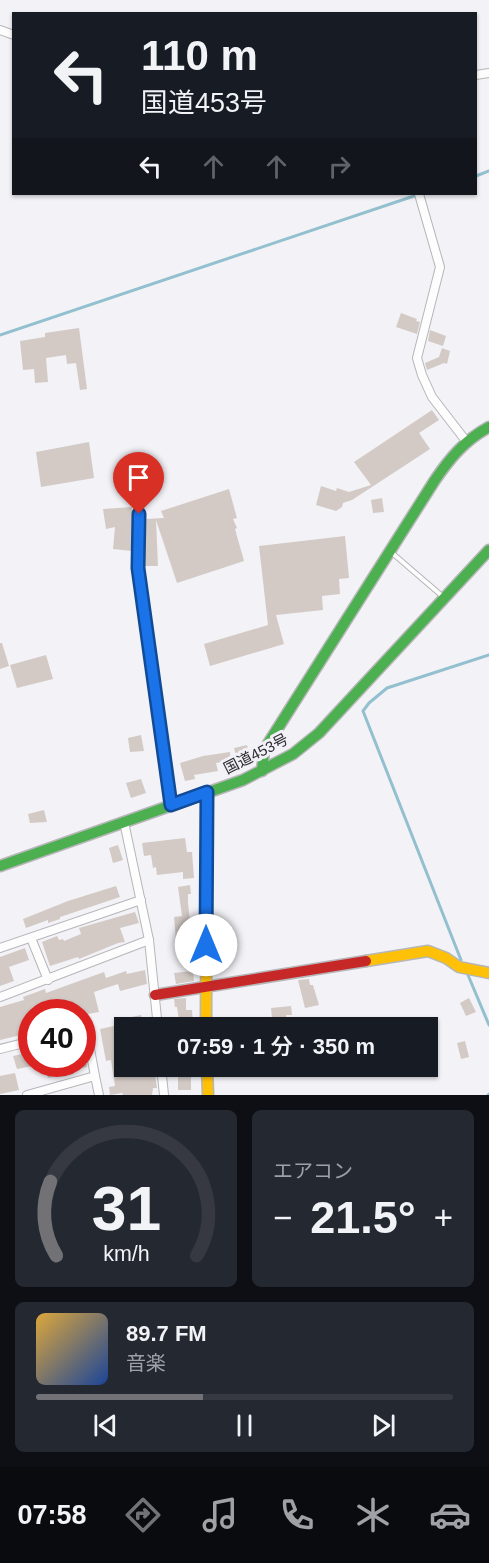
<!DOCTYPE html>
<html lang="ja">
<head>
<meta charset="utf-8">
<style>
  :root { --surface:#171b24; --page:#242831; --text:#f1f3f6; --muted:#9ea1a6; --line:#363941; --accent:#727175 }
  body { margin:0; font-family:Helvetica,"Noto Sans JP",sans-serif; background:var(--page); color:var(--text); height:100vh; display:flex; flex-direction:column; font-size:22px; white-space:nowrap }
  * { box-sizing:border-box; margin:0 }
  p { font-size:20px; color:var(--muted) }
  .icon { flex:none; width:33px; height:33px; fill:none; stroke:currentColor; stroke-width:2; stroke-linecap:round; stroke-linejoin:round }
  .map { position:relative; height:1095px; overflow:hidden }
  .panel { display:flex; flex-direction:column; gap:15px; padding:15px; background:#0d0f14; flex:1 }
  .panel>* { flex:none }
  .hud { position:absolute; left:12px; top:12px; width:465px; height:183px; border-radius:0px; box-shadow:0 2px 4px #0004; background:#171b24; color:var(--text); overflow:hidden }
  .speed { position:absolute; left:18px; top:999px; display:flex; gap:12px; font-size:30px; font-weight:700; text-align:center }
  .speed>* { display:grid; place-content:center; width:78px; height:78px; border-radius:50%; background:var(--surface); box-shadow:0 2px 4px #0004; line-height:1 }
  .speed .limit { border:9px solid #d22; background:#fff; color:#111 }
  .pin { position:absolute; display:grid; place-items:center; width:51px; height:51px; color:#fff; margin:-62px -26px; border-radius:50% 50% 50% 0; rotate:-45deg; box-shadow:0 0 6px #0007 }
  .pin .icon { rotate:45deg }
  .me { position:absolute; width:66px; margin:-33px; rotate:0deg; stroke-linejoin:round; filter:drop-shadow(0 0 4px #0008) }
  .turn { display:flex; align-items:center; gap:21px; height:126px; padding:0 30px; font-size:27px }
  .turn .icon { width:78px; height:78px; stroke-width:2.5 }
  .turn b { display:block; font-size:42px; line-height:51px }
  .lanes { display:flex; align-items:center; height:57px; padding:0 30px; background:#0003; justify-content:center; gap:30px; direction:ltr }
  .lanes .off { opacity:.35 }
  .big { font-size:45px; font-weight:600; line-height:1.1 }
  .panel .tile { flex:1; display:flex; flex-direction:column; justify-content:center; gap:9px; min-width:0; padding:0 21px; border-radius:9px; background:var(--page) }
  .panel .dial { align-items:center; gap:0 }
  .dial svg { height:156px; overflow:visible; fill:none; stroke:var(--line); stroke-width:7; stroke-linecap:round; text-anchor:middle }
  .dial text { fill:var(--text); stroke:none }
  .song { display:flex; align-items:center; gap:18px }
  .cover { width:72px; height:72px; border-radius:9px; background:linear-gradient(135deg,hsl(40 70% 55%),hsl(220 70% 35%)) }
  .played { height:6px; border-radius:3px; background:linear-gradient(90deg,var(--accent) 40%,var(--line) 40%) }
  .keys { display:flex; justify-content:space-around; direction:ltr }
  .heat { display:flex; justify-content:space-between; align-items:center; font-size:33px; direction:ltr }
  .panel .tiles { flex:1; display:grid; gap:15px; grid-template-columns:1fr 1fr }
  .tile:last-child { grid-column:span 2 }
  .trip { position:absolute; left:114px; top:1017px; width:324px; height:60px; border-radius:0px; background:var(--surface); box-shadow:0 2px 4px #0004; font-weight:600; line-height:60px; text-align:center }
  .tabs { display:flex; height:96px; justify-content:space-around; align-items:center; background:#090b0e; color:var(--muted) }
  .tabs .icon { width:42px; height:42px }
  .tabs .current { color:var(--accent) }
  .tabs b { font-size:27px; color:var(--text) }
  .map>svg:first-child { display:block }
</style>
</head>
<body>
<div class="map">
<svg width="489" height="1095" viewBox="0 0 489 1095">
  <rect width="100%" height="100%" fill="#f3f2f7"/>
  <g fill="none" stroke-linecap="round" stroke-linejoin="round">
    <g stroke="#93c0cf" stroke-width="3">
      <path d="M476 176 489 171"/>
      <path d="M0 335 414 196"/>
      <path d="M461 960 363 711 369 703 387 688 489 655"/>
      <path d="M468 975 489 1025"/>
      <path d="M488 1095 489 1094"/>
    </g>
  </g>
  <g fill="#d3cac5">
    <path d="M401 313 417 319 416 321 420 322 417 334 396 327Z"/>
    <path d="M79 328 87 389 80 390 76 363 67 364 66 355 46 358 48 382 35 383 34 369 23 370 20 341 45 337V333Z"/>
    <path d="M430 330 446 336 443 346 428 341Z"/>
    <path d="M442 348 450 351 447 364 444 363 427 370 425 363 439 357Z"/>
    <path d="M432 410 439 420 419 433 430 449 352 500 343 503 342 507 336 511 316 505 321 486 336 491 337 488 349 492 371 485 354 462Z"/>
    <path d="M89 442 94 478 41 487 36 452Z"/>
    <path d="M229 489 237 518 233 519 237 528 235 529 244 561 177 583 156 520 158 566H144L145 519 164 518 161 511Z"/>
    <path d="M382 498 384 512 373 513 371 500Z"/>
    <path d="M132 507V551L113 549 115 527 106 529 103 509Z"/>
    <path d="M345 536 349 578 339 579 340 594 322 596 323 610 276 615 284 644 210 666 204 644 268 625 259 546Z"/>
    <path d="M0 643H2L9 666 0 669Z"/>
    <path d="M46 655 53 679 17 688 10 665Z"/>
    <path d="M141 735 144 751 130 752 128 738Z"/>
    <path d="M247 745 249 753 236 756 234 748Z"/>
    <path d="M230 752 231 761 216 763 218 771 194 775 195 779 185 781 180 763 203 756Z"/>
    <path d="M141 779 146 793 131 798 126 783Z"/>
    <path d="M44 810 47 822 30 823 28 814Z"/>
    <path d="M185 838 187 852H192L194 878 183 879V872L157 875 156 867 153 868 151 855 144 856 142 843Z"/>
    <path d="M118 845 123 860 113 863 109 848Z"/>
    <path d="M190 885 191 894H188V902L192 944 180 945 179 940H176L174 917 182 916 178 887Z"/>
    <path d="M116 886 120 897 60 917V919L48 923V920L26 928 23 919 68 901Z"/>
    <path d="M135 912 139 923 120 928 125 942 118 943 79 959 78 957 50 966 42 942 57 936 59 940 63 939 64 941 81 934 79 928Z"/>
    <path d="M25 948 29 960 9 967 14 981 0 986V957Z"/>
    <path d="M145 970 147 984 120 991 118 984 94 992 99 1012 82 1015V1012H65L63 1001 55 1002 37 1009 38 1012H32V1027L23 1030 25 1034 0 1040V1007L24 1000 23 997 45 989 46 993 104 972 106 978 126 971 127 974Z"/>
    <path d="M193 971 194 981 176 984 174 973Z"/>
    <path d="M309 979 310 985H313L319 1005 305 1008 298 980Z"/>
    <path d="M186 998V1010H192L193 1028H180L177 1007H175L174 999Z"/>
    <path d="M469 998 476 1012 466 1016 460 1003Z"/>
    <path d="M291 1006 292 1015H286L289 1028H273L271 1008Z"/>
    <path d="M141 1015 142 1022 133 1024V1028H124V1066H148V1070L154 1069 157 1088H153L152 1095H123L122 1093 110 1095 109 1087 115 1086 111 1060 106 1061 100 1029 123 1024 122 1019Z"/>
    <path d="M465 1041 469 1057 461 1059 457 1043Z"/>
    <path d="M32 1052V1066L17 1069 13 1056Z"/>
    <path d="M45 1064H87V1067L63 1072 64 1075 48 1078Z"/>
    <path d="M174 1066H194V1073L191 1074V1090H178V1074L174 1075Z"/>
    <path d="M15 1073 19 1090 0 1094V1076Z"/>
  </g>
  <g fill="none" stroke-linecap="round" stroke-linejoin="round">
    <g stroke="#b6b6b9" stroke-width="6">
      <path id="lane" d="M391 552 441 595"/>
    </g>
    <g stroke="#b6b6b9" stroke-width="10">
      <g id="street">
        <path d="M0 30 14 35"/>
        <path d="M476 75 489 73"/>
        <path d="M419 194 440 267 417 358 422 375 432 397 466 441"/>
        <path d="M139 514 138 568 171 805"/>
        <path d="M124 822 149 940 158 1028"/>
        <path d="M31 938 48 980"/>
        <path d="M0 948 141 900"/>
        <path d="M0 997 149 940"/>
        <path d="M82 1029 86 1028 95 1076"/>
        <path d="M0 1049 32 1041"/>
        <path d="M161 1066 164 1095"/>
        <path d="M27 1095 95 1076 99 1095"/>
      </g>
    </g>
    <g stroke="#b6b6b9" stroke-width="13">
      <g id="fast">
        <path d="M262 771 264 750 435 480C450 458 465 440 489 427"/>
        <path d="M0 866 243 780 293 754 319 733 489 550"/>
      </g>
    </g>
    <g stroke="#b6b6b9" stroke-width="13">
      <g id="slow">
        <path d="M366 961 428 951 446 958 459 967 489 973"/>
        <path d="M206 1028 207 793"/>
        <path d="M207 1066 208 1095"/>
      </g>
    </g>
    <g stroke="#b6b6b9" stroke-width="13">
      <path id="jam" d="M155 995 366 961"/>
    </g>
    <use href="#lane" stroke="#fdfdfe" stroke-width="4"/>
    <use href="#street" stroke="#fdfdfe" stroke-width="8"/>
    <use href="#fast" stroke="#4caf50" stroke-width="10"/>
    <use href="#slow" stroke="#ffc107" stroke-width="10"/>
    <use href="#jam" stroke="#c62828" stroke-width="10"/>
  </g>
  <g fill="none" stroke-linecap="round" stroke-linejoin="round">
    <g stroke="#114b97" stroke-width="15">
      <path id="route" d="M139 514 138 568 171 805 207 792 206 945"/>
    </g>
    <use href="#route" stroke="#1a73e8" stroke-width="10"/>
  </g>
  <g text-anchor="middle" stroke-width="6" stroke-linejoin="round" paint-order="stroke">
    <g font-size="15" fill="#2d2c2f" stroke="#f2f1f8">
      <text transform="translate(256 754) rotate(-27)" y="5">国道453号</text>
    </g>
  </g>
</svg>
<div class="speed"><div class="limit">40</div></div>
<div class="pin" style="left:139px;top:514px;background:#d93025"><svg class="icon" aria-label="arrive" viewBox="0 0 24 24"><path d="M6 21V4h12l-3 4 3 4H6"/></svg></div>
<svg class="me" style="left:206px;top:945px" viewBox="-20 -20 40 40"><circle r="19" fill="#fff"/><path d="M0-13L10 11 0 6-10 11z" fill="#1a73e8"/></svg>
<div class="trip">07:59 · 1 分 · 350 m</div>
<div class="hud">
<div class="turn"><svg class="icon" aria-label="left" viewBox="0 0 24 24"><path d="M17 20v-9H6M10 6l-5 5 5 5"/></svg><div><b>110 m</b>国道453号</div></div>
<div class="lanes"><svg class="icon" aria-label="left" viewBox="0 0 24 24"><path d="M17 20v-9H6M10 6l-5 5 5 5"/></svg><svg class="icon off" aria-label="ahead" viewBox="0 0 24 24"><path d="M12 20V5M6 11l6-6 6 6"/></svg><svg class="icon off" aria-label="ahead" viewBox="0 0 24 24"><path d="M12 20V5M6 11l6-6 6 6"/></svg><svg class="icon off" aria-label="right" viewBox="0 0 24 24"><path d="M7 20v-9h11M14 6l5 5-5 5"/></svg></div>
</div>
</div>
<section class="panel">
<div class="tiles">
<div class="tile dial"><svg viewBox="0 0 100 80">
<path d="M14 69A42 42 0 1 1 86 69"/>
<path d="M14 69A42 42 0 0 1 11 31" stroke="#727175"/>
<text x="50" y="56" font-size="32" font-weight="700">31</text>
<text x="50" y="72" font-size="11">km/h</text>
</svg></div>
<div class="tile"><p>エアコン</p>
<div class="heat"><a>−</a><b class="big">21.5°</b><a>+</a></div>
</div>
<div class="tile">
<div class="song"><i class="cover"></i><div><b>89.7 FM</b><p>音楽</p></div></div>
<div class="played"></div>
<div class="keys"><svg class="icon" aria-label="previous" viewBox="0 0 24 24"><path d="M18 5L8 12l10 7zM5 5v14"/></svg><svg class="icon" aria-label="pause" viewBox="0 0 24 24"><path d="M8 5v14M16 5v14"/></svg><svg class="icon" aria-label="next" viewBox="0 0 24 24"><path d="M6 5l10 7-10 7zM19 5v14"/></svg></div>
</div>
</div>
</section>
<nav class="tabs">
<b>07:58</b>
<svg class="icon current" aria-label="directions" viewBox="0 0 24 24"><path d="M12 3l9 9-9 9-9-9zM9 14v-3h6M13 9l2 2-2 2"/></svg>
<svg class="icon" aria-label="music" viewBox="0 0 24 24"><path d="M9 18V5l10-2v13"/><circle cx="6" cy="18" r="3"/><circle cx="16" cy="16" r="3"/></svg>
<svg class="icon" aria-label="phone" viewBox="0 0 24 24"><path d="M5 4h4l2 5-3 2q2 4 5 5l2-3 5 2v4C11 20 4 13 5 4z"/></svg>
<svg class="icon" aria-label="climate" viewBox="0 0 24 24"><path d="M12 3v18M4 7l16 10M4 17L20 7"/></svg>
<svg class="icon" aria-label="car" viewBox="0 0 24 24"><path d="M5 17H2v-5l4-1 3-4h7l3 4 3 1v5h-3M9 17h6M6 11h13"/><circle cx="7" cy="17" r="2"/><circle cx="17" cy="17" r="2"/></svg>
</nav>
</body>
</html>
